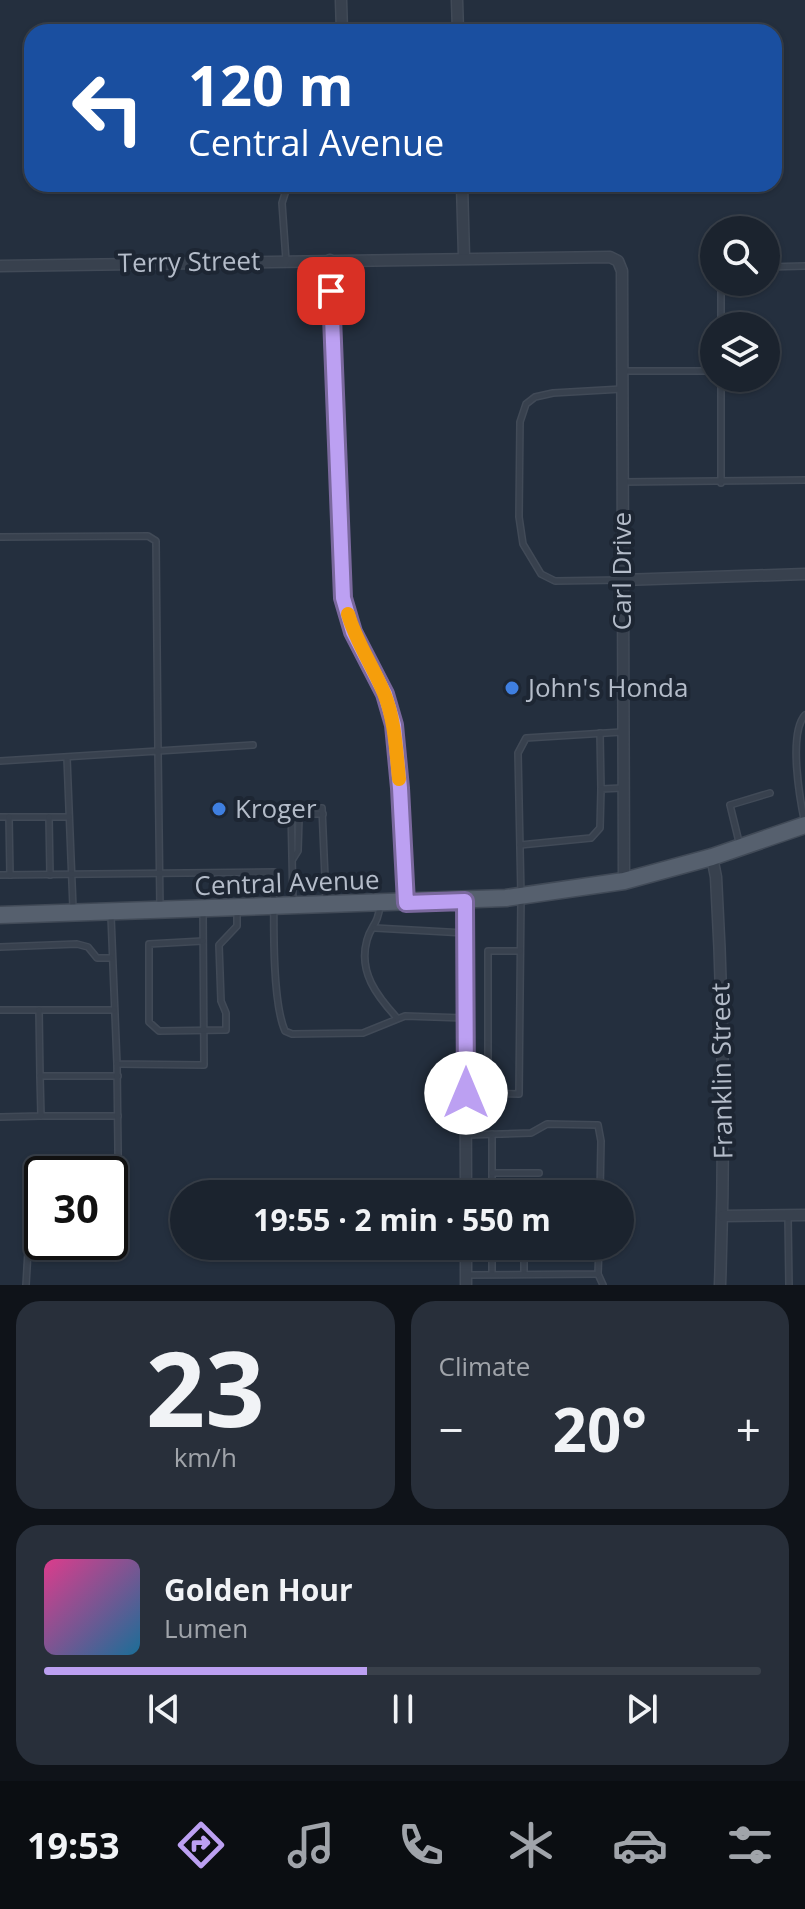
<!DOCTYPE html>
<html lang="en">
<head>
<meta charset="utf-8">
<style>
  :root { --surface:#1b232e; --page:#282f3a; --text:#f1f3f6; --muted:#a0a4aa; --line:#39404a; --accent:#bca0f2 }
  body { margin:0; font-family:"Open Sans",sans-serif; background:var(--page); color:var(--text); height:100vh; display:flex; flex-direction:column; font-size:30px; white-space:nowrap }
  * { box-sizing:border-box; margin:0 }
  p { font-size:26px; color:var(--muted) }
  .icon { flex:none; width:44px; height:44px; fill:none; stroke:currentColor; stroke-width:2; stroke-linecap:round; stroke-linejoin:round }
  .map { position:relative; height:1285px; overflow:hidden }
  .sheet { display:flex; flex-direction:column; gap:16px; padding:16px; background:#0f1319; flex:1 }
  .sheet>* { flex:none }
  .guide { position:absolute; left:24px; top:24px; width:758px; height:168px; border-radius:24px; box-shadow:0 2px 6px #0004,0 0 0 2px var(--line); background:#1a4fa0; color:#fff; overflow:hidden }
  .controls { position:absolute; left:700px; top:216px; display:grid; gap:16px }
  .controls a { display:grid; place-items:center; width:80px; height:80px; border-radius:50%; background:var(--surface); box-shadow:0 2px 6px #0004,0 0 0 2px var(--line); font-size:40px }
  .speed { position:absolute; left:24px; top:1156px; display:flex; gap:16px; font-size:40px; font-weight:700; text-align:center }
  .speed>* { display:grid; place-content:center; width:104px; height:104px; border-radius:50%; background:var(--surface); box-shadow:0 2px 6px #0004,0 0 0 2px var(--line); line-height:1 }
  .speed .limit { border:4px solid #111; border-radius:12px; background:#fff; color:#111 }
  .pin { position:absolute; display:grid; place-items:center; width:68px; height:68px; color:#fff; margin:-34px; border-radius:16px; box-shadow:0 4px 12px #0006 }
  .me { position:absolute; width:88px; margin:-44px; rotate:0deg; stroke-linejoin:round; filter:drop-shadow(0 0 6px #0008) }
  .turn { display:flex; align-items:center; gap:28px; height:168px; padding:0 32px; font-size:36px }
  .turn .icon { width:104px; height:104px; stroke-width:2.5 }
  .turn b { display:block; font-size:56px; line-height:68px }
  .big { font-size:60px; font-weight:700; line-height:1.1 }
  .sheet .widget { flex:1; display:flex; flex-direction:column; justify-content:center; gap:12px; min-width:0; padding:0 28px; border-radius:24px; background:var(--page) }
  .sheet .dial { align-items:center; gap:0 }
  .dial b { font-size:104px; line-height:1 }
  .song { display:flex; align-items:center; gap:24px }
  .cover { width:96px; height:96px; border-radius:12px; background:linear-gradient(135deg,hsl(330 70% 55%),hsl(200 70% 35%)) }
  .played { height:8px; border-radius:4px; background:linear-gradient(90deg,var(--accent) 45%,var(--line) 45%) }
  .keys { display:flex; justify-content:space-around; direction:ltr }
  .heat { display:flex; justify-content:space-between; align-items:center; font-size:44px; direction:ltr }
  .sheet .tiles { flex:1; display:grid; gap:16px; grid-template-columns:1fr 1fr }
  .widget:last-child { grid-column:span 2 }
  .trip { position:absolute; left:170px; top:1180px; width:464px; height:80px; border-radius:40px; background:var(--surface); box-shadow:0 2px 6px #0004,0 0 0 2px var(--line); font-weight:700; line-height:80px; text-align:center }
  .tabs { display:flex; height:128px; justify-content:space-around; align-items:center; background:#0b0e12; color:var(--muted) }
  .tabs .icon { width:56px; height:56px }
  .tabs .selected { color:var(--accent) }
  .tabs b { font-size:36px; color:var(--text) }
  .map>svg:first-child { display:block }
</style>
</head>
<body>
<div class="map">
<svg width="805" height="1285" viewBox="0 0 805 1285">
  <rect width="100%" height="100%" fill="#242f3e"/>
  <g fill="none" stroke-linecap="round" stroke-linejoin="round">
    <g stroke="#414a57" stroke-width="8">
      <g id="service">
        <path d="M286 260 282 203 288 184"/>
        <path d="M766 267 805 266"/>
        <path d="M721 326V282"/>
        <path d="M623 371H714"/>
        <path d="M721 378V483"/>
        <path d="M622 482 805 480"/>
        <path d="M0 537 148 536 156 541 158 751 253 745"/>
        <path d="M621 580 555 581 541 574 523 544 519 517 520 422 526 404 535 397 553 393 622 389"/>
        <path d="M805 715C788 734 800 800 805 824"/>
        <path d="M600 733 601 789"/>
        <path d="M67 758 73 908"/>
        <path d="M0 761 158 751 160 908"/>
        <path d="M0 817H69"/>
        <path d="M9 817 10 875"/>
        <path d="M49 817 50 875"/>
        <path d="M520 845 591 838 600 828 601 789 622 788"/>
        <path d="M740 846 730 805 770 793"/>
        <path d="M293 859 298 851 299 818 308 814H323"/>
        <path d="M0 875 274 872C274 910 271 999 285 1031L292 1034 363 1033 405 1016 464 1018"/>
        <path d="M293 903 291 809 322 808 326 901"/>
        <path d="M380 905C378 925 371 925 367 940 358 972 377 996 397 1018"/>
        <path d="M111 916 117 1064 204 1065 203 910"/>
        <path d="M375 928 465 933"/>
        <path d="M203 941 149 944V1022L159 1031 226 1030V1013L221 1001 219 945 237 926V912"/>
        <path d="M0 947 77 944 88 947 97 958H111"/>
        <path d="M0 1010H114"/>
        <path d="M39 1010 40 1076"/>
        <path d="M467 1093 519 1094 521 896 518 753 526 738 622 732"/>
        <path d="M488 1094V951H520"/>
        <path d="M41 1116H118"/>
        <path d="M0 1117 41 1116 40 1076H118"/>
        <path d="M492 1134V1194"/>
        <path d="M467 1135 531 1133 547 1124 598 1125 601 1141 600 1194"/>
        <path d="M492 1173H539"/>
        <path d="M788 1217 789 1285"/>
        <path d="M110 1234H119L117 1064"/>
        <path d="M492 1246V1274"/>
        <path d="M524 1246V1274"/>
        <path d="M598 1274 603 1285"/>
        <path d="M467 1275 598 1274 599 1246"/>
        <path d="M26 1285 29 1234H42"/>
      </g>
    </g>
    <g stroke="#414a57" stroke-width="13">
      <g id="minor">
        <path d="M341 0 342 32"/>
        <path d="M457 0 458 32"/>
        <path d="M462 184 464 257"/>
        <path d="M330 260 343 598 353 632 385 694 394 725 400 788 406 903"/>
        <path d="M0 266 610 257 618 261 622 271 624 881"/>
        <path d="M622 580 805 574"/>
        <path d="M712 857 716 877C724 1015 725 1148 720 1285"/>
        <path d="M465 901 466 1194"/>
        <path d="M723 1216 805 1215"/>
        <path d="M466 1246V1285"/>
      </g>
    </g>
    <g stroke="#414a57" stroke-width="19">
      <path id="primary" d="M0 915 506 898 624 881 712 857 805 825"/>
    </g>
    <use href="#service" stroke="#38414e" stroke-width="5"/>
    <use href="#minor" stroke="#38414e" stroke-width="10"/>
    <use href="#primary" stroke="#56606e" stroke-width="16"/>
  </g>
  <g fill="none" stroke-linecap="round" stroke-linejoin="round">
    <g stroke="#7a689d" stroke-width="20">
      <path id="route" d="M331 291 343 598 353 632 385 694 394 725 400 788 406 903 465 901 466 1093"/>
    </g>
    <use href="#route" stroke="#bca0f2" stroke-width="14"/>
    <path stroke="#f59e0b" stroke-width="14" d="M348 614C356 642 373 666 384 693 395 720 396 750 399 779"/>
  </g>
  <g fill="#3f7fe0" stroke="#1d2633" stroke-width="3">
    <circle cx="512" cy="688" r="8"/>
    <circle cx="219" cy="809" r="8"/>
  </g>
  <g text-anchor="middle" stroke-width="8" stroke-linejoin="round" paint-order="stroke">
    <g font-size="26" fill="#b4bcc9" stroke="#1d2633">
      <text transform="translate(189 262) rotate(-1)" y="9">Terry Street</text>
      <text transform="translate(622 571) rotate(-90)" y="9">Carl Drive</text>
      <text transform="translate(287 883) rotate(-2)" y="9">Central Avenue</text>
      <text transform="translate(722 1071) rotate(-91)" y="9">Franklin Street</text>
    </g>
    <g font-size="26" fill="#b4bcc9" stroke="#1d2633" text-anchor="start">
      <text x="528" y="697">John's Honda</text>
      <text x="235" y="818">Kroger</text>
    </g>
  </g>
</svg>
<div class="controls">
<a><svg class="icon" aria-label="search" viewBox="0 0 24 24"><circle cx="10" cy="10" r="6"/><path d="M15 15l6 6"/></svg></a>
<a><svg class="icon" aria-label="layers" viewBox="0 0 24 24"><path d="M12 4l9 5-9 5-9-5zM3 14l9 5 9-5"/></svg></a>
</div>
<div class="speed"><div class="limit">30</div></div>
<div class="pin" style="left:331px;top:291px;background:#d93025"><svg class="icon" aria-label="arrive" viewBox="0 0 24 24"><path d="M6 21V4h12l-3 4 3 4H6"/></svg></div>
<svg class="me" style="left:466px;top:1093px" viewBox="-20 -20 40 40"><circle r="19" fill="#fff"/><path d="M0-13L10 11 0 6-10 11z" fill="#bca0f2"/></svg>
<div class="trip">19:55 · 2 min · 550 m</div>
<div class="guide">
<div class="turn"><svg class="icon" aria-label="left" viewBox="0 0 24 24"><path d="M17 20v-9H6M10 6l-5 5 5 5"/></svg><div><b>120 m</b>Central Avenue</div></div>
</div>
</div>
<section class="sheet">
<div class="tiles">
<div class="widget dial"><b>23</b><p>km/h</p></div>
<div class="widget"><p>Climate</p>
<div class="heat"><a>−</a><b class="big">20°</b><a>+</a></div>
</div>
<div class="widget">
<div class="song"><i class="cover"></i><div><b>Golden Hour</b><p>Lumen</p></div></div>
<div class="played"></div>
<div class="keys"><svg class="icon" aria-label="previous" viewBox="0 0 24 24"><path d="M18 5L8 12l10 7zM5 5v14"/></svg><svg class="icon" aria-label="pause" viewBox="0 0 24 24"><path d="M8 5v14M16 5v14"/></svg><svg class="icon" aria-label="next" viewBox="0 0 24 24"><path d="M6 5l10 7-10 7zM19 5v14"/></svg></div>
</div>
</div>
</section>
<nav class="tabs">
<b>19:53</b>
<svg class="icon selected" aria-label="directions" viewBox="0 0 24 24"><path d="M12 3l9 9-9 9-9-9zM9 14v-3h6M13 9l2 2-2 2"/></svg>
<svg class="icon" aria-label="music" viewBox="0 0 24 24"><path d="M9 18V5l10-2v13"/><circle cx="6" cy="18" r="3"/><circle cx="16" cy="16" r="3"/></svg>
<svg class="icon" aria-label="phone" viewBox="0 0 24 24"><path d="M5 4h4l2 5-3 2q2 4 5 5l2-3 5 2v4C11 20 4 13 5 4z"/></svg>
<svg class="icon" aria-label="climate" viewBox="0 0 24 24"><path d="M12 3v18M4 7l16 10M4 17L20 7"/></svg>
<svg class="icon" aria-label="car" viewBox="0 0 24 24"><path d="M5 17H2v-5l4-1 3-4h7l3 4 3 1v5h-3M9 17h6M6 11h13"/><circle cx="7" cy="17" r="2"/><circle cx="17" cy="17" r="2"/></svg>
<svg class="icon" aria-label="filters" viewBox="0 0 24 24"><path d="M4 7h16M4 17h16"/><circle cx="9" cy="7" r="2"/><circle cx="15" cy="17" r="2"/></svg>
</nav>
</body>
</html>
